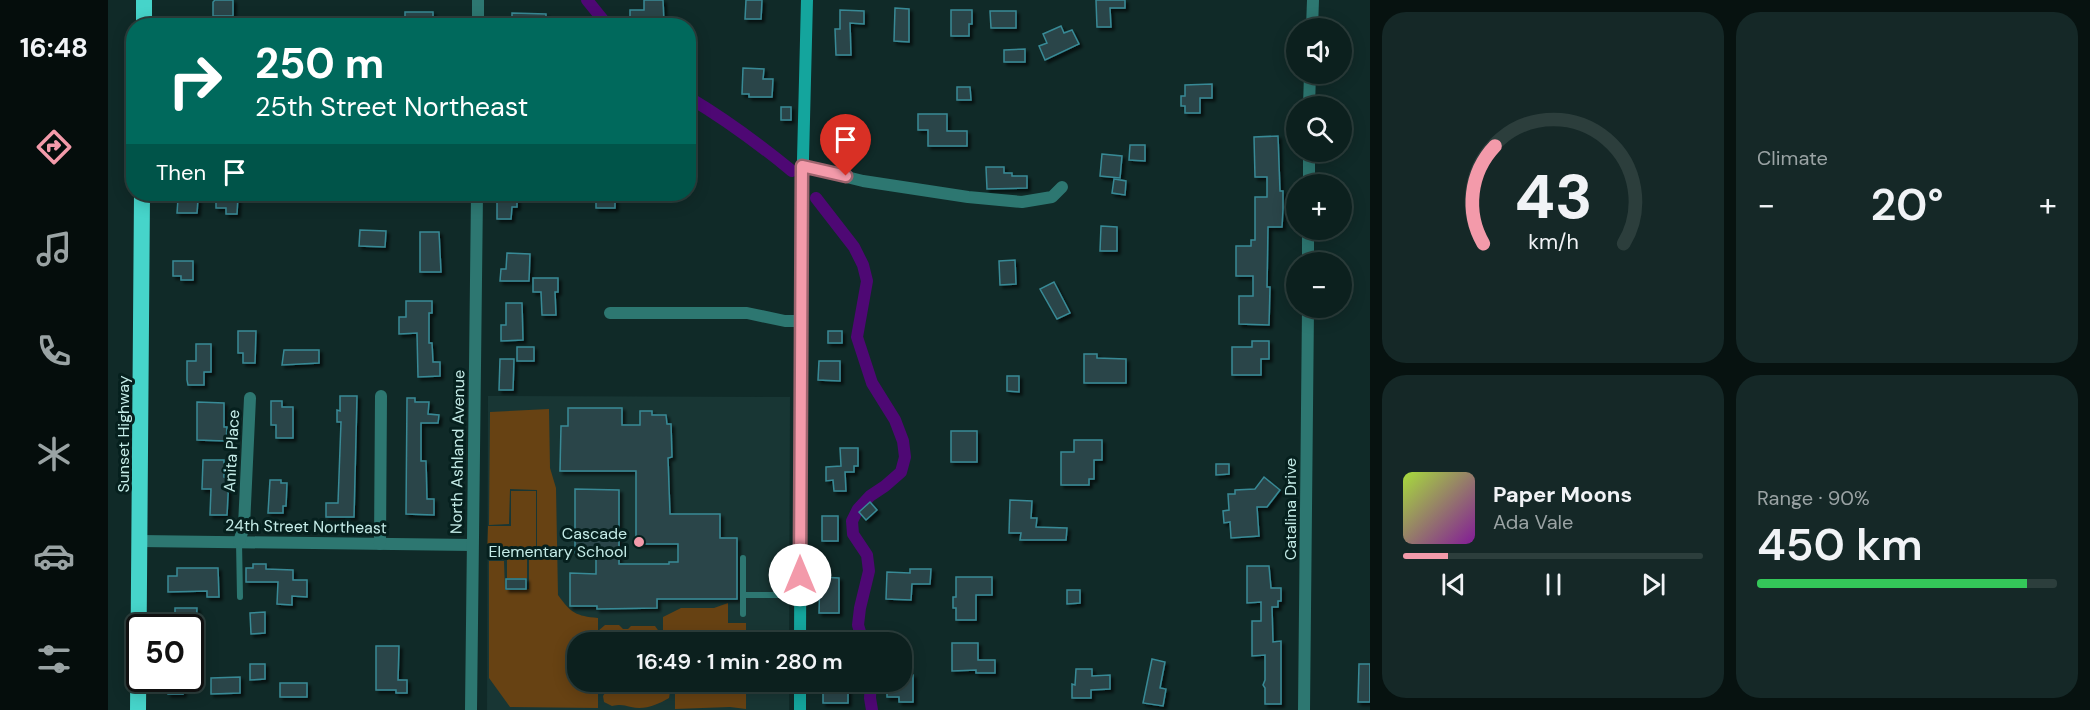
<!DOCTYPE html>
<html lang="en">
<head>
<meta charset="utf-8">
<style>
  :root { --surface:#0c201e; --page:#152827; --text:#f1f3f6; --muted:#9aa3a4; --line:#2c3e3c; --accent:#f39aaa }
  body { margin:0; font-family:"DM Sans",sans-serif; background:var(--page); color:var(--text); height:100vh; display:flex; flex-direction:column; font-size:22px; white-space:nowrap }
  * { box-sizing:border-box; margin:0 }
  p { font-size:20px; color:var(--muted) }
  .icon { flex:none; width:33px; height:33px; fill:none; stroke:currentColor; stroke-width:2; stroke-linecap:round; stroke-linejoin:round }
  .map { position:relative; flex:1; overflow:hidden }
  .drawer { display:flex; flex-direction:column; gap:12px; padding:12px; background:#071210; width:720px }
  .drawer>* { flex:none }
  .hud { position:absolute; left:18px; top:18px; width:570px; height:183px; border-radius:24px; box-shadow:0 3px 15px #0003,0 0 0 2px var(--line); background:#00695c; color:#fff; overflow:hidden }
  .buttons { position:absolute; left:1178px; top:18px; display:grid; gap:12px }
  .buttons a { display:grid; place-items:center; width:66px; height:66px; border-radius:50%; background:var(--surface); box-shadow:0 3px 15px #0003,0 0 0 2px var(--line); font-size:30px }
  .speed { position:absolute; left:18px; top:614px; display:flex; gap:12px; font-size:30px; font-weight:700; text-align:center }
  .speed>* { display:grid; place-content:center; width:78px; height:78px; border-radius:50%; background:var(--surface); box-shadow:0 3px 15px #0003,0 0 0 2px var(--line); line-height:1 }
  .speed .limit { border:3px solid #111; border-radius:9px; background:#fff; color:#111 }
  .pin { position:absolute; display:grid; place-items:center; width:51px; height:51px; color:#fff; margin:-62px -26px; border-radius:50% 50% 50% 0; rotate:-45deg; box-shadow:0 0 6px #0007 }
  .pin .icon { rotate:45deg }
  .me { position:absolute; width:66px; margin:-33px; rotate:0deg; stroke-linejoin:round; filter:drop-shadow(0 0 4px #0008) }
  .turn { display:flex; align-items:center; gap:21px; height:126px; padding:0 30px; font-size:27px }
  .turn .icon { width:78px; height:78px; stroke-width:2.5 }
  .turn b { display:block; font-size:42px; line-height:51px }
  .then { display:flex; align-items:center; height:57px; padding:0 30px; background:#0003; gap:12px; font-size:22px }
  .big { font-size:45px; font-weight:600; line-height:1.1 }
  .drawer .widget { flex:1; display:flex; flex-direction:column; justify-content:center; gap:9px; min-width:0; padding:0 21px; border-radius:24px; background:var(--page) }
  .drawer .dial { align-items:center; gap:0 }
  .dial svg { height:156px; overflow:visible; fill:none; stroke:var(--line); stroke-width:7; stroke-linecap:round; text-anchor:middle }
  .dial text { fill:var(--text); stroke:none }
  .song { display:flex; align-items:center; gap:18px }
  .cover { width:72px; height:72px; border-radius:9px; background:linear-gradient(135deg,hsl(80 70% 55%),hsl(290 70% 35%)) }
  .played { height:6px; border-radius:3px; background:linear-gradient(90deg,var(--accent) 15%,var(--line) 15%) }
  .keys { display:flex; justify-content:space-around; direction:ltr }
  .heat { display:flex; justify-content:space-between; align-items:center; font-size:33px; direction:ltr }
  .charge { height:9px; border-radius:4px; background:linear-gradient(90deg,#34c759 90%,var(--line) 0) }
  .drawer .tiles { flex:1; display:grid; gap:12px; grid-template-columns:repeat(2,1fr) }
  .trip { position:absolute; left:459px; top:632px; width:345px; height:60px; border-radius:24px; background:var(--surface); box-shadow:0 3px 15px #0003,0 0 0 2px var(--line); font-weight:600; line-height:60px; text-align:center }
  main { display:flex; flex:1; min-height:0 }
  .tab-bar { display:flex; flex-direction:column; width:108px; justify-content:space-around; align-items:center; background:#050d0c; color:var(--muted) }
  .tab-bar .icon { width:42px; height:42px }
  .tab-bar .active { color:var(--accent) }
  .tab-bar b { font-size:27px; color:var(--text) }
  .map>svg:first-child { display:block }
</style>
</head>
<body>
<main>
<nav class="tab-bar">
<b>16:48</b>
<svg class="icon active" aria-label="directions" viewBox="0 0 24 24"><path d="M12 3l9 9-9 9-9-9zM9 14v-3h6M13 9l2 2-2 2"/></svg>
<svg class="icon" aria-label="music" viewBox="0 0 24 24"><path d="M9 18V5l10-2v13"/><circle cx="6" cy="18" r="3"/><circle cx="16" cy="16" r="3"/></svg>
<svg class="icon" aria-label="phone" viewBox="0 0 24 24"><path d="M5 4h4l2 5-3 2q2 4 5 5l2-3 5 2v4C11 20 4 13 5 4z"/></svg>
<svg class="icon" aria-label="climate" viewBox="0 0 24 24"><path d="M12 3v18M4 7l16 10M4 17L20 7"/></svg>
<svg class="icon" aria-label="car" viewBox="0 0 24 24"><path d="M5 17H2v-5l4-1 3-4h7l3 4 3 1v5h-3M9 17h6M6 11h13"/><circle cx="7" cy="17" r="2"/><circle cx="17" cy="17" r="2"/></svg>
<svg class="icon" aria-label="filters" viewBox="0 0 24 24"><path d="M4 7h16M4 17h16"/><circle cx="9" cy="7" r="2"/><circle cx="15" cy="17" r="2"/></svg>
</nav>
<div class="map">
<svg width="1262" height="710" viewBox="0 0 1262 710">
  <defs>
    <filter id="shadow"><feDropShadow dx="3" dy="3" stdDeviation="1.5" flood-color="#0009"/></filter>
  </defs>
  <rect width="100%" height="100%" fill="#102a28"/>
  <path fill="#183634" d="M380 396 682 397 681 642H470V681H681V710H379Z"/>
  <g fill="#674213">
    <path d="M441 409 442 468 448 488 450 595C463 613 468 616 490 618V631L497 625H511L515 629H520L523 626H547L555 637V617L573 608H606L620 603V623H638V642H555L554 638 551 642H523L516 638 509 642H492L490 632V642H470V681H490V708L402 707 381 678V561H396L397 590 421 589V560H429V490L402 489 401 524 381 525 382 412Z"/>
    <path d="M403 491H428V559H419V578H399V559H379L380 526H403Z"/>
    <path d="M503 681H555L562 692 561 698C549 705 537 710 523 707 515 705 513 704 504 706L496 702 495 696 503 684Z"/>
    <path d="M564 681H638V709L622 707 567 709V687Z"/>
  </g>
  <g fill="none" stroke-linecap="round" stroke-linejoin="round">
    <g stroke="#4e0874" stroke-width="12">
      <path d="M479 0 500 26"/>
      <path d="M580 97C617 119 651 144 684 171"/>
      <path d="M708 198 746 247 755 265 759 281 749 337 764 383 787 420 795 441 797 457 793 472 777 486 762 496 750 509 744 521 745 534 759 555 761 571 752 608 750 625 755 642"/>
      <path d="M763 681 762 698 764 710"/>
    </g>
  </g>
  <g fill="#2a4448" stroke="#388a96" stroke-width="1.5" filter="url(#shadow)">
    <path d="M107 0H125V16H105V2Z"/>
    <path d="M536 0H555L556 23H522V10H536Z"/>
    <path d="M638 0H654L653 19H637Z"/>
    <path d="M988 0H1017V8H1002L1003 27H989Z"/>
    <path d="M787 8 801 9V42L786 41Z"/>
    <path d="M732 10 756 11V24L742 23 743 55H728L727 29H732Z"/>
    <path d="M843 10H864V24H861V36H843Z"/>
    <path d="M882 11H908V28H883Z"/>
    <rect x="297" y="12" width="28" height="14"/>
    <path d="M404 13 438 14V26H404Z"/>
    <path d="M953 26 956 33 964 30 971 44 937 60 931 46 939 43 935 34Z"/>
    <path d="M917 49V62H896V50Z"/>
    <path d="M635 68 656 69 655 79H665L664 97H641V94H634Z"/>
    <path d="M1104 84V98H1092V113H1077V106H1073V96H1077V85Z"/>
    <path d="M849 87H862L863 100H849Z"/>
    <rect x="673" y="107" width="10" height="13"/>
    <path d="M810 114H839V131H859V146H820V130H810Z"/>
    <path d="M726 123 740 126 739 132 752 135 748 156 721 151Z"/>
    <path d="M1170 136 1172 191H1175V209L1174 227H1160L1159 287H1162L1161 325 1131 324V296H1145V276H1128V246H1143V240H1147V197H1159V177H1147L1146 137Z"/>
    <path d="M1022 145H1037V161L1021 160Z"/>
    <path d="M994 154 1014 156 1012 178 992 176Z"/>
    <path d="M878 167H896V173H904V176H919V188L879 189Z"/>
    <path d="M1006 179 1018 181 1017 195 1004 193Z"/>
    <path d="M389 194H409V207H404L403 219H389Z"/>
    <rect x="488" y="194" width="19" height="14"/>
    <path d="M108 195 130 196 129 214H118V208H108Z"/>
    <path d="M70 199H90L89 213H69Z"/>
    <path d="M993 226 1009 227V251H992Z"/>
    <path d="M252 230 278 231 277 247 251 246Z"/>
    <path d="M312 232H331L333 272H312Z"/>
    <path d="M399 253 422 254 421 281H392L393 269H398Z"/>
    <path d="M907 260 908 284 892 285 891 261Z"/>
    <path d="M65 261H85V280H73V276H65Z"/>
    <path d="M425 278H450V292H447L448 315H434L433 292H425Z"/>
    <path d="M946 282 962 313 949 319 932 289Z"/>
    <path d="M298 301H324V313H321V343H324L325 362H332V376L310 377 309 333 291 334V317H298Z"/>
    <path d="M398 303H414L415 340 393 341V325H398Z"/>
    <path d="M130 331H148L147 363H135V353H130Z"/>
    <rect x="720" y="331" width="14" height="12"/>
    <path d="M1144 341H1161V359H1153V375H1124V347H1144Z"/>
    <path d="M88 344H103V372H96V385H80L79 380V361H88Z"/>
    <rect x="409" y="347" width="17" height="14"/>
    <path d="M176 350H211V363L174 365Z"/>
    <path d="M976 354H989V358L1018 359V383H976Z"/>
    <path d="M392 359H406L405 390H391Z"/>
    <path d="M711 361H732V381L710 380Z"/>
    <path d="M899 376H911V392L899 391Z"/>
    <path d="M232 396H249L246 517H218V503H230L233 422H229V410L232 411Z"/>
    <path d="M299 398H307V402H321L320 414 331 415 330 423H313V461H318L319 499H326V515L298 514Z"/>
    <path d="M163 401H174V407H185V438H168V425H163Z"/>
    <path d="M89 402 116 403V427H119L118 441 89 440Z"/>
    <path d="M460 408H514V425H532V411H544V415H558L559 424H563L564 457 560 458 562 514H612V538H629V599H549V608L489 609V606H462V573L488 574V553H467V489L511 490V564H561V562H570V544H528V471H452L453 426H460Z"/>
    <rect x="843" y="431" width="26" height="31"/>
    <path d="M966 440H994V460H986V479H981V485H953V452H966Z"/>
    <path d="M732 448H750V466H746V472H737L738 491H726L725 480 718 481V467L733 466Z"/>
    <path d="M95 460H116V477H121L119 515H102L103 489H94Z"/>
    <path d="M1108 464H1121V474L1108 475Z"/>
    <path d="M1156 477 1172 490 1159 507H1149L1151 536 1123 538 1122 522 1116 523 1115 511 1121 510 1120 494H1127V490L1147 489Z"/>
    <path d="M162 480H173V483H179L178 506H175V513H160Z"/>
    <path d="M902 500 924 501 923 518H929L928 527 959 528 958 540H912L913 533H901Z"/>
    <path d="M762 502 769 510 758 520 751 512Z"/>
    <rect x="714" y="516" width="16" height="25"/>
    <path d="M145 564H158V569L185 570V580H199V597L184 596V605L169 604 170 582H138V568H145Z"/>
    <path d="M1139 566H1161L1163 588H1173V601H1170V607H1164L1165 642 1173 641V704H1157V688L1155 685 1157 680V655L1144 656V621H1153V602L1139 603Z"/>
    <path d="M69 568H110L111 597H99V591L60 592V576H69Z"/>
    <path d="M802 569H823L822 584H804L803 600 778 599 779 572 802 573Z"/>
    <path d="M712 577 731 578V613H711Z"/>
    <path d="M848 577H884V595H868V620H848V608H845V597H848Z"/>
    <rect x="398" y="579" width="20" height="10"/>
    <path d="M959 590H972V603L959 604Z"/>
    <path d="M67 608H89L88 627H67Z"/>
    <path d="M157 612V633L143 634 142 613Z"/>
    <path d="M844 643H870V660H887V673H868V670L844 671Z"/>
    <path d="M268 646H291L290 680H299V693H288V690H268Z"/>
    <path d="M1044 659 1057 662 1052 688 1058 689 1055 706 1035 703Z"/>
    <path d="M142 664H157V679L142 680Z"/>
    <path d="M1251 664H1262V702H1250Z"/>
    <path d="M968 669H984V676L1002 675V689L983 690V698H964V684L967 685Z"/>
    <path d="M805 675V702H791V697H779V681H794V676Z"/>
    <path d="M132 677V693L103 694V678Z"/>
    <path d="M60 678H87V687H75V694H60Z"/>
    <path d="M720 681H740V703H715V688H720Z"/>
    <rect x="172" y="683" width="27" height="14"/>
  </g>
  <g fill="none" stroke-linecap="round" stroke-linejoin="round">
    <g stroke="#2d7771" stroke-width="6">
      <path d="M131 542 132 597"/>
      <path d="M635 595H692"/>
      <path d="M635 614V558"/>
    </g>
    <g stroke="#2d7771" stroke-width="12">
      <path d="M370 0V26"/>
      <path d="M1204 28 1205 0"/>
      <path d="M1201 106 1202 74"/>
      <path d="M694 166 755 181 860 197 914 202 944 197 954 187"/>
      <path d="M1201 184V152"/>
      <path d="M1200 262V230"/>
      <path d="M502 313H639L677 321H693"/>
      <path d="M32 541 364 545"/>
      <path d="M131 542 136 526 142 398"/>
      <path d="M272 544 273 396"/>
      <path d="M363 710 369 194"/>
      <path d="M1196 710 1200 308"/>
    </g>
    <g stroke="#14a59d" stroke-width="12">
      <path d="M692 642 694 199 699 0"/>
      <path d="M692 681V710"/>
    </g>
    <g stroke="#46d4ca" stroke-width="16">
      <path d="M36 26V0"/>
      <path d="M30 710 34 194"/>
    </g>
  </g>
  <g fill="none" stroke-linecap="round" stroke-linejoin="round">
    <g stroke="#9e646e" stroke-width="15">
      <path id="route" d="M692 575 694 166 738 176"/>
    </g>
    <use href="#route" stroke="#f39aaa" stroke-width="10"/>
  </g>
  <circle fill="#f39aaa" stroke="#06201e" stroke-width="2" cx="531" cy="542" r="6"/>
  <g text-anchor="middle" stroke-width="6" stroke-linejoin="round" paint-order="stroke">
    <g font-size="16" fill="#c5ece8" stroke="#06201e">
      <text transform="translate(15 434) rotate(-90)" y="6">Sunset Highway</text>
      <text transform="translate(123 451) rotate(-87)" y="6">Anita Place</text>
      <text transform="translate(349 452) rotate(-89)" y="6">North Ashland Avenue</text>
      <text transform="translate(1182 509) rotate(-90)" y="6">Catalina Drive</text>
      <text transform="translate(198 526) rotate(1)" y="6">24th Street Northeast</text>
    </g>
    <g font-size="16" fill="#c5ece8" stroke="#06201e" text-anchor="end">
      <text x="519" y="539">Cascade<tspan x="519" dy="18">Elementary School</tspan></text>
    </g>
  </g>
</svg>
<div class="buttons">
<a><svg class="icon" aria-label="sound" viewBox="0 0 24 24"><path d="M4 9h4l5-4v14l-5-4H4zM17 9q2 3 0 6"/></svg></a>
<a><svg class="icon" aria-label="search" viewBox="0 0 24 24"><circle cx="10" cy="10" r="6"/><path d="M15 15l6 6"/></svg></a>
<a>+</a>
<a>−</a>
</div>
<div class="speed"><div class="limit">50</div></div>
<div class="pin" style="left:738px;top:176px;background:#d93025"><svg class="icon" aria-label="arrive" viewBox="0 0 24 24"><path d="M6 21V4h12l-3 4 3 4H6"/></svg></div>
<svg class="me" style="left:692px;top:575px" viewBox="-20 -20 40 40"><circle r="19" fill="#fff"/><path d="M0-13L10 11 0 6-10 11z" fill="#f39aaa"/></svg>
<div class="trip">16:49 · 1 min · 280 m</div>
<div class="hud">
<div class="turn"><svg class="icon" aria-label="right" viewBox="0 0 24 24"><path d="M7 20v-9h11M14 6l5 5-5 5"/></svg><div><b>250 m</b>25th Street Northeast</div></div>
<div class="then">Then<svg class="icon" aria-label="arrive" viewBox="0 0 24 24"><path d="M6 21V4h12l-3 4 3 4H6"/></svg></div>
</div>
</div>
<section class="drawer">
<div class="tiles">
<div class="widget dial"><svg viewBox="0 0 100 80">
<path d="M14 69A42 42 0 1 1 86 69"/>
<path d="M14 69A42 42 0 0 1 20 19" stroke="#f39aaa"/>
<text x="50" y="56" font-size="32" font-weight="700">43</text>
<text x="50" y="72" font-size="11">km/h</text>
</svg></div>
<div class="widget"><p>Climate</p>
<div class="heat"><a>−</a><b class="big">20°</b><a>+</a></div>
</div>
<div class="widget">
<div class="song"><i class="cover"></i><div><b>Paper Moons</b><p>Ada Vale</p></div></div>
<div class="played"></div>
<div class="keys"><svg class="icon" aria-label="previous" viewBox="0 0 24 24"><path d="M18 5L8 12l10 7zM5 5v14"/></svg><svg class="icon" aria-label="pause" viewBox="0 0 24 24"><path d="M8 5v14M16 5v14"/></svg><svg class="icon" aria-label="next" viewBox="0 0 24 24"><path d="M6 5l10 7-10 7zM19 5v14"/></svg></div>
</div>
<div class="widget"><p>Range · 90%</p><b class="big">450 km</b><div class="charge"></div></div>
</div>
</section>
</main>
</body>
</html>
